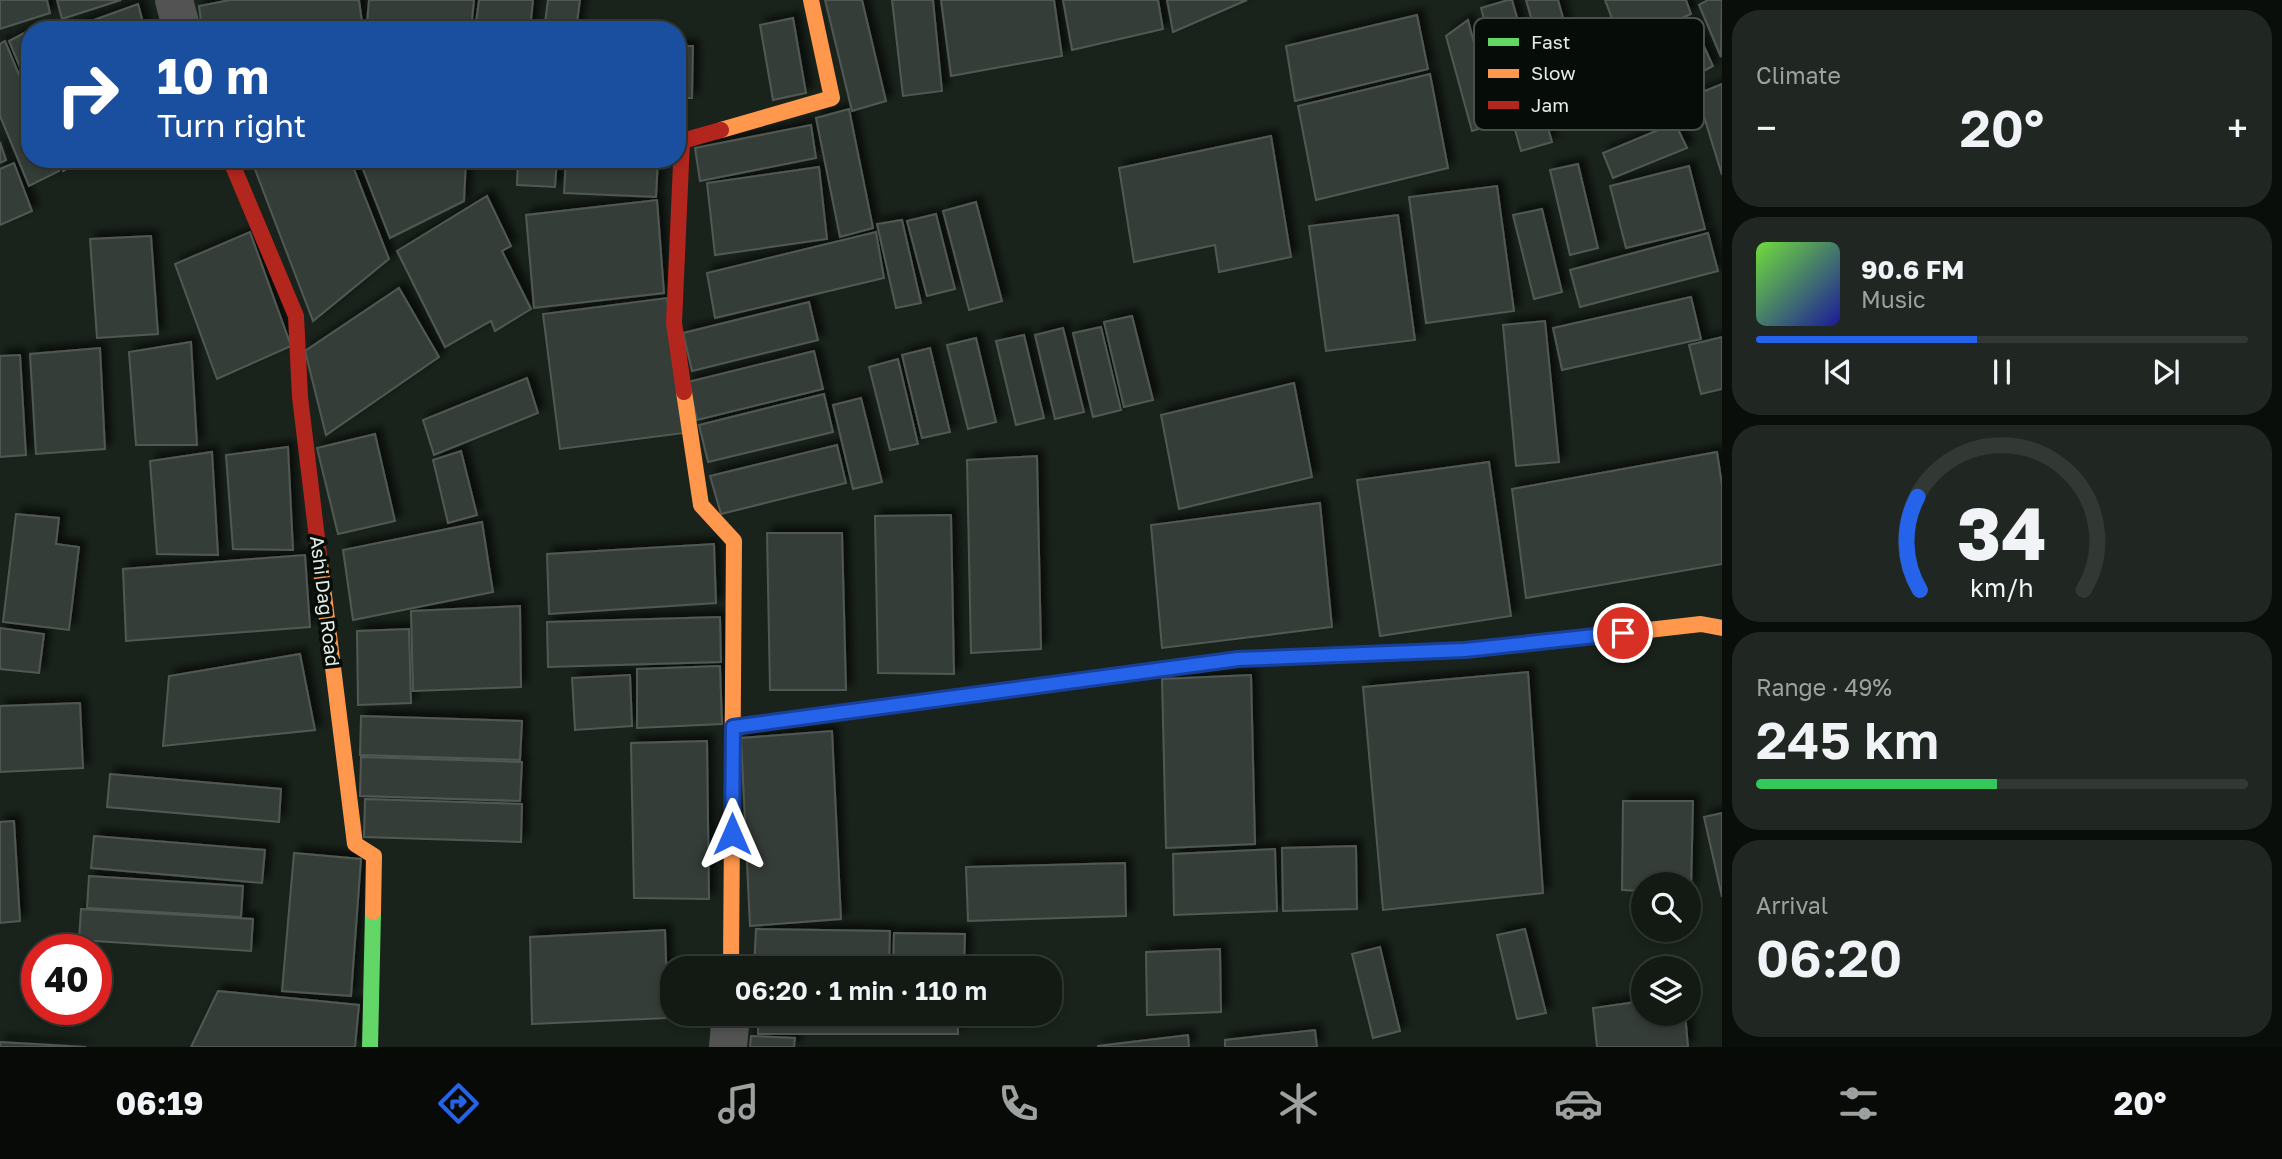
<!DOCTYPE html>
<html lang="en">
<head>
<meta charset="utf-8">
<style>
  :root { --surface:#131a14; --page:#202722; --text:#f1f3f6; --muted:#9da1a0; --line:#323834; --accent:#2563eb }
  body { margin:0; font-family:"Golos Text",sans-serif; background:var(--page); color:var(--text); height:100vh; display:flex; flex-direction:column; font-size:26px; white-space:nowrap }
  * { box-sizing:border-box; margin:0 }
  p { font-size:23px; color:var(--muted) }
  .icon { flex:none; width:38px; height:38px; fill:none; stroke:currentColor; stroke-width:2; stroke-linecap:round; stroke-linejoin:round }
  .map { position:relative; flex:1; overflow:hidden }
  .details { display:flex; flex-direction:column; gap:10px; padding:10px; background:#0a0e0b; width:560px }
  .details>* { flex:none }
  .banner { position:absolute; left:21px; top:21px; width:665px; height:147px; border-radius:28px; box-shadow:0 4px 10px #0003,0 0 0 2px var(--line); background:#1a4fa0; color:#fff; overflow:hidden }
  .controls { position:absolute; left:1631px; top:872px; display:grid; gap:14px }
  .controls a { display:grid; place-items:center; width:70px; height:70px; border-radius:50%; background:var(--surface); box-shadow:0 4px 10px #0003,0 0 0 2px var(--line); font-size:35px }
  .speed { position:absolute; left:21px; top:934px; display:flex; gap:14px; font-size:35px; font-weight:700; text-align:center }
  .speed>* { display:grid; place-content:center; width:91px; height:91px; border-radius:50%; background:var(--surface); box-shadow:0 4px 10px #0003,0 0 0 2px var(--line); line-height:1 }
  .speed .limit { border:10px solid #d22; background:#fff; color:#111 }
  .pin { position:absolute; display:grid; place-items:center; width:60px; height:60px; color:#fff; margin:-30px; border:4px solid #fff; border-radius:50%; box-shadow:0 2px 7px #0007 }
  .me { position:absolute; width:77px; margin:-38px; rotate:0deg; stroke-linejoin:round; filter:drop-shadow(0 0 5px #0008) }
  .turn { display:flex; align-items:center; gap:24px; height:147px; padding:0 21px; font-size:32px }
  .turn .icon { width:91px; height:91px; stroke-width:2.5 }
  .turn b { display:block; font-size:49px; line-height:60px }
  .big { font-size:52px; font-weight:600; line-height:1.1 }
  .details .tile { flex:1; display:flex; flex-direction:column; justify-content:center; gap:10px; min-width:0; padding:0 24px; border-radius:28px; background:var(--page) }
  .details .dial { align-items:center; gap:0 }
  .dial svg { height:182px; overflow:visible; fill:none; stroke:var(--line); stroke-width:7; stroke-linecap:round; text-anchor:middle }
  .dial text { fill:var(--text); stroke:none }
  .song { display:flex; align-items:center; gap:21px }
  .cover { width:84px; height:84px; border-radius:10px; background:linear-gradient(135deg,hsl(100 70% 55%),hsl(240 70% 35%)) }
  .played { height:7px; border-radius:4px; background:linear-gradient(90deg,var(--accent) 45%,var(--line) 45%) }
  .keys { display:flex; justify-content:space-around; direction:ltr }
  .heat { display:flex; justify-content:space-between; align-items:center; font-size:38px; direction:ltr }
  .charge { height:10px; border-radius:5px; background:linear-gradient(90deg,#34c759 49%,var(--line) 0) }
  .trip { position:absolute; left:660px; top:956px; width:402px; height:70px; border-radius:28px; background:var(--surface); box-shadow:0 4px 10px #0003,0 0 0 2px var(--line); font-weight:600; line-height:70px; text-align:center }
  .menu { display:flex; height:112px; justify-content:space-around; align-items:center; background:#080a08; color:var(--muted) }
  .menu .icon { width:49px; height:49px }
  .menu .active { color:var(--accent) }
  .menu b { font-size:32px; color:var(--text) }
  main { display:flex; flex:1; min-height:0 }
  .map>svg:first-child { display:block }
</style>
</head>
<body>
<main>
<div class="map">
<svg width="1722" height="1047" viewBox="0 0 1722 1047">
  <defs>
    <filter id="shadow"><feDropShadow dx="6" dy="-6" stdDeviation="3.5" flood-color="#0009"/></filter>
  </defs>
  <rect width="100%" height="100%" fill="#19221b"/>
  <g fill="#363e38" stroke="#515953" stroke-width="2" filter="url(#shadow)">
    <path d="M0 0H47L50 13 0 29Z"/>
    <path d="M57 0H121L62 19Z"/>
    <path d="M230 0H359L363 30H202L199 6Z"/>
    <path d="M369 0H474L471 30H430L367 24Z"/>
    <path d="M479 0H533L530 30H475Z"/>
    <path d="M548 0H580L576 30H544Z"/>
    <path d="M825 0H862L886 101 852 111Z"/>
    <path d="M892 0H933L942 91 903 96Z"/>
    <path d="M941 0H1054L1062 56 951 76Z"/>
    <path d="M1063 0H1158L1163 29 1072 50Z"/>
    <path d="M1167 0H1247L1173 32Z"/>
    <path d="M1508 0H1512L1552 142 1521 151 1481 8Z"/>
    <path d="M1526 0H1558L1591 118 1562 125Z"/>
    <path d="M1605 0H1686L1691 14 1622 45Z"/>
    <path d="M1708 0H1722L1721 57 1699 5Z"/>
    <path d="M138 4 145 30H66Z"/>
    <path d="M1417 15 1428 69 1295 101 1286 46Z"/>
    <path d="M793 18 806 93 773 100 760 25Z"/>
    <path d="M1468 20 1495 124 1472 131 1446 36Z"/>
    <path d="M1693 22 1713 66 1640 105 1621 60Z"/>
    <path d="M30 30V91L9 41Z"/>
    <path d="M5 41 30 101V159H54L59 171 29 186 0 116V44Z"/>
    <path d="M677 46H693L692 98H677Z"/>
    <path d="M1430 74 1448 168 1316 200 1298 106Z"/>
    <path d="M1722 84V175L1697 94Z"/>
    <path d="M849 109 873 228 840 237 816 118Z"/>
    <path d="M1675 123 1687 148 1613 178 1603 153Z"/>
    <path d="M811 125 816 158 700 181 695 148Z"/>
    <path d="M1271 136 1291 257 1219 272 1215 245 1134 262 1119 168Z"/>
    <path d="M0 142 6 160 0 163Z"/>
    <path d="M58 159H85L63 171Z"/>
    <path d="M251 159H350L389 259 313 321Z"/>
    <path d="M359 159H466L464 201 390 238Z"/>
    <path d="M518 159H557L555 187 517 185Z"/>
    <path d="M566 159H658L656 197 564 193Z"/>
    <path d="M14 163 32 211 0 225V169Z"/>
    <path d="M1578 164 1598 248 1570 255 1550 170Z"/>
    <path d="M1689 166 1705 229 1626 248 1610 186Z"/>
    <path d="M819 167 827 239 715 255 707 183Z"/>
    <path d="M1497 186 1514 311 1426 323 1409 197Z"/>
    <path d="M487 196 511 246 502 251 531 309 495 331 491 321 445 347 397 251Z"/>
    <path d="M657 200 664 293 534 308 526 215Z"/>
    <path d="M976 202 1002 301 969 310 943 211Z"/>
    <path d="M1542 209 1562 292 1534 299 1513 215Z"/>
    <path d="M936 214 955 289 927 296 907 221Z"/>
    <path d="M1398 215 1415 340 1326 351 1309 226Z"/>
    <path d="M902 220 921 303 896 308 877 224Z"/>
    <path d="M250 232 291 346 217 379 175 264Z"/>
    <path d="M876 232 884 278 715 318 707 273Z"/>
    <path d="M1708 233 1718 271 1580 307 1570 270Z"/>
    <path d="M151 236 158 334 97 338 90 239Z"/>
    <path d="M399 288 439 357 326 435 305 351Z"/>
    <path d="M1691 297 1701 339 1562 370 1553 328Z"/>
    <path d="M667 298 684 433 560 449 543 314Z"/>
    <path d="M809 302 818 340 692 371 683 333Z"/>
    <path d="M1132 316 1153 400 1124 407 1104 322Z"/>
    <path d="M1545 321 1559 462 1516 466 1503 325Z"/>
    <path d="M1101 327 1121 410 1093 417 1073 333Z"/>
    <path d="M1063 328 1084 412 1055 419 1035 335Z"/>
    <path d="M1024 335 1044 418 1016 425 996 341Z"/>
    <path d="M1722 337V389L1701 394 1689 345Z"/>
    <path d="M976 338 996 422 968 429 947 345Z"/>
    <path d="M191 342 197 445H136L129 352Z"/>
    <path d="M100 348 105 449 36 454 30 354Z"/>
    <path d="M930 348 950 432 922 438 902 355Z"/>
    <path d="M814 351 823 389 697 420 688 382Z"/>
    <path d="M20 355 26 455 0 457V356Z"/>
    <path d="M898 359 918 444 890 450 869 367Z"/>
    <path d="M527 378 538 413 434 455 423 420Z"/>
    <path d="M1294 383 1312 477 1179 509 1161 415Z"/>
    <path d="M824 394 833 432 708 462 699 425Z"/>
    <path d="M861 398 882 482 853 489 833 405Z"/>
    <path d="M375 434 395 521 338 534 317 448Z"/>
    <path d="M837 445 846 483 721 514 710 476Z"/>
    <path d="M288 447 293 550 233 549 226 455Z"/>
    <path d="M461 451 477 515 448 523 433 460Z"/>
    <path d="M212 452 218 555 157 554 150 461Z"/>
    <path d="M1717 452 1722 485V564L1526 598 1512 489Z"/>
    <path d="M1037 456 1041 649 971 653 967 460Z"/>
    <path d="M1489 462 1511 616 1380 636 1357 480Z"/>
    <path d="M1320 503 1332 627 1162 648 1151 525Z"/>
    <path d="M16 514 59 518 56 544 79 547 69 630 3 622Z"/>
    <path d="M951 515 954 674 878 673 875 516Z"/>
    <path d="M482 522 493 592 353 620 343 550Z"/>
    <path d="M767 533H842L846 690H770Z"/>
    <path d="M714 544 716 603 549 614 547 554Z"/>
    <path d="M305 555 310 627 126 641 123 569Z"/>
    <path d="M520 606 521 687 413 691 411 611Z"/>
    <path d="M720 617 721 662 548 667 547 622Z"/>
    <path d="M0 628 44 634 39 673 0 669Z"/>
    <path d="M409 629 411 703 358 705 357 631Z"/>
    <path d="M300 654 315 730 163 746 169 676Z"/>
    <path d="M720 666 722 724 637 728V669Z"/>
    <path d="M1528 672 1543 893 1383 910 1363 687Z"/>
    <path d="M630 675 632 726 575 730 572 678Z"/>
    <path d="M1251 675 1255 844 1166 848 1162 679Z"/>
    <path d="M80 703 83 768 0 772V706Z"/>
    <path d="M361 716 522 721 520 760 360 755Z"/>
    <path d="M832 731 841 919 750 926 741 738Z"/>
    <path d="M707 741 709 899 634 898 631 743Z"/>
    <path d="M361 757 522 762 520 801 360 796Z"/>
    <path d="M110 774 281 789 279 822 107 807Z"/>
    <path d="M365 799 522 804 521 842 364 837Z"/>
    <path d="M1623 801H1693L1691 891H1689V884H1643V891L1622 890Z"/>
    <path d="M1722 813V897L1704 817Z"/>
    <path d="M14 821 20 921 0 923V822Z"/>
    <path d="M94 836 265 850 262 883 91 868Z"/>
    <path d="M1356 846 1357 909 1283 911 1282 848Z"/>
    <path d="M1275 849 1277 911 1174 915 1173 854Z"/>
    <path d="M294 853 361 859 351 996 282 991Z"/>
    <path d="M1125 863 1126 916 968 921 966 867Z"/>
    <path d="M89 876 243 886 241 917 87 908Z"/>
    <path d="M81 909 253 919 251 951 79 940Z"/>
    <path d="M756 929 890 931 889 968H754Z"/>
    <path d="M1525 929 1546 1013 1517 1019 1497 935Z"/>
    <path d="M665 930 668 1018 532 1024 530 937Z"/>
    <path d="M894 933 965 934 964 968H893Z"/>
    <path d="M1380 947 1400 1031 1373 1038 1352 954Z"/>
    <path d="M1220 949 1221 1012 1147 1015 1146 952Z"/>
    <path d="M218 991 359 1005 355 1047H191Z"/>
    <path d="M1643 1001V1013H1685L1688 1047H1597L1593 1008Z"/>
    <rect x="758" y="1013" width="200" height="21"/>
    <path d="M1315 1030 1317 1047H1225V1040Z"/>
    <path d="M1188 1035 1189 1047H1098V1046Z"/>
    <path d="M751 1036 795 1038 794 1047H750Z"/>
    <path d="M0 1042 86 1047H0Z"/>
  </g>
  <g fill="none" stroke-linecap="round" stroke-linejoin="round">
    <g stroke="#535354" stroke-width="38">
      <path d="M174 0 182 30"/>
      <path d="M728 1047 731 1013"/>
    </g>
    <path stroke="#63d668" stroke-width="16" d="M370 1047 373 912"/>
    <g stroke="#ff974d" stroke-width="16">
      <path d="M721 130 832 98 811 0"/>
      <path d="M684 392 701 505 734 541 731 968"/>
      <path d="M320 563 355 844 374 856 373 912"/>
      <path d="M1578 638 1701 624 1722 628"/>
      <path d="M733 727 1068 682"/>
    </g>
    <g stroke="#b3261e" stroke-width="16">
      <path d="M230 159 296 316 300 397 320 563"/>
      <path d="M684 392 674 323 682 141 721 130"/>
      <path d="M1068 682 1238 659 1465 650 1578 638"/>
    </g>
  </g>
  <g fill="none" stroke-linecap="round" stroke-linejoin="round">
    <g stroke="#184099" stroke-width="18">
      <path id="route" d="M732 834 733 727 1238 659 1465 650 1623 633"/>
    </g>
    <use href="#route" stroke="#2563eb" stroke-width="12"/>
  </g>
  <g text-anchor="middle" stroke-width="7" stroke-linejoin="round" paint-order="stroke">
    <g font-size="19" fill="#e4eee7" stroke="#060d08">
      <text transform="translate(325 601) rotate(83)" y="7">Ashi Dag Road</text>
    </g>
  </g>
  <rect x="1474" y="18" width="230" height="112" rx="10" fill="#060d08" stroke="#49504b" stroke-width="2"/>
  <rect x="1488" y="38" width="31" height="8" fill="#63d668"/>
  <rect x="1488" y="69" width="31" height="9" fill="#ff974d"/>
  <rect x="1488" y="101" width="31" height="8" fill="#b3261e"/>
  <g font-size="19" fill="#e4eee7">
    <text x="1531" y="49">Fast</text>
    <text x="1531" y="80">Slow</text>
    <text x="1531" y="112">Jam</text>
  </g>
</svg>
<div class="controls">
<a><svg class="icon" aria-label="search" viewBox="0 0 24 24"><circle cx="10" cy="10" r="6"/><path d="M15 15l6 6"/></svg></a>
<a><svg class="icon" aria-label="layers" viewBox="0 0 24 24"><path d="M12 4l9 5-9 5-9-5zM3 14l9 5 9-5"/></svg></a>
</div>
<div class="speed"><div class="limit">40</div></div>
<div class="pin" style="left:1623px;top:633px;background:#d93025"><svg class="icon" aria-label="arrive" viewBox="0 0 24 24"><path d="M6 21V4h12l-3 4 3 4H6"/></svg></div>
<svg class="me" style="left:732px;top:834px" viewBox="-20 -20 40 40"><path d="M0-17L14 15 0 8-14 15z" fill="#2563eb" stroke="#fff" stroke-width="4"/></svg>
<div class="trip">06:20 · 1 min · 110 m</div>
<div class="banner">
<div class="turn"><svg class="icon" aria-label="right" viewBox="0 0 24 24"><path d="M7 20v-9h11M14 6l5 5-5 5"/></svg><div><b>10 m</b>Turn right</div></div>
</div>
</div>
<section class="details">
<div class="tile"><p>Climate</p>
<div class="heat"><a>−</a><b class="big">20°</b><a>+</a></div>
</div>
<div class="tile">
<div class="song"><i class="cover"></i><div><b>90.6 FM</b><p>Music</p></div></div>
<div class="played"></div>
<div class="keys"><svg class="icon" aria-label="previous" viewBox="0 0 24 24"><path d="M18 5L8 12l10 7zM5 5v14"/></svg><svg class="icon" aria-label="pause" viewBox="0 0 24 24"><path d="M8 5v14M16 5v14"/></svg><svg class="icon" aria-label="next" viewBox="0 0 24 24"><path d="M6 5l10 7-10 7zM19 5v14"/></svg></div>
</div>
<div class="tile dial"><svg viewBox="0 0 100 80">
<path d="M14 69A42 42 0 1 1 86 69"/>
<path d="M14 69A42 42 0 0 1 13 28" stroke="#2563eb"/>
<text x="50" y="56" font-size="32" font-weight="700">34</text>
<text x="50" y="72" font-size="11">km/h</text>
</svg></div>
<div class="tile"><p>Range · 49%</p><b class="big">245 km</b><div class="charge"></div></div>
<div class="tile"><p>Arrival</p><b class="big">06:20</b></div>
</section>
</main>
<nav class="menu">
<b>06:19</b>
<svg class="icon active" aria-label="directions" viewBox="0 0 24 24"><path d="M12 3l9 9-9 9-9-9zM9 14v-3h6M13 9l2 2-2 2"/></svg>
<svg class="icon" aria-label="music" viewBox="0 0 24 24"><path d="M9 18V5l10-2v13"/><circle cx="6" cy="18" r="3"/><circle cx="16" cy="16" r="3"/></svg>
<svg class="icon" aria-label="phone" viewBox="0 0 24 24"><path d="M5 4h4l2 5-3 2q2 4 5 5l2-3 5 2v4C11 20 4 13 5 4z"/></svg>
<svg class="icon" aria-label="climate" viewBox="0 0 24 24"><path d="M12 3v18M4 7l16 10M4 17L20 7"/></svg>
<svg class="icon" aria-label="car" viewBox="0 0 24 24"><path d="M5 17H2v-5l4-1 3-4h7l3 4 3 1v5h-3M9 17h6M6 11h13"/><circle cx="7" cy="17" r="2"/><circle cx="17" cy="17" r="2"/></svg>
<svg class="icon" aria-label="filters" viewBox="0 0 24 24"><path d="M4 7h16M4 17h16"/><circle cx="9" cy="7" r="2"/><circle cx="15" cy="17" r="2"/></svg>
<b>20°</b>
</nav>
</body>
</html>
